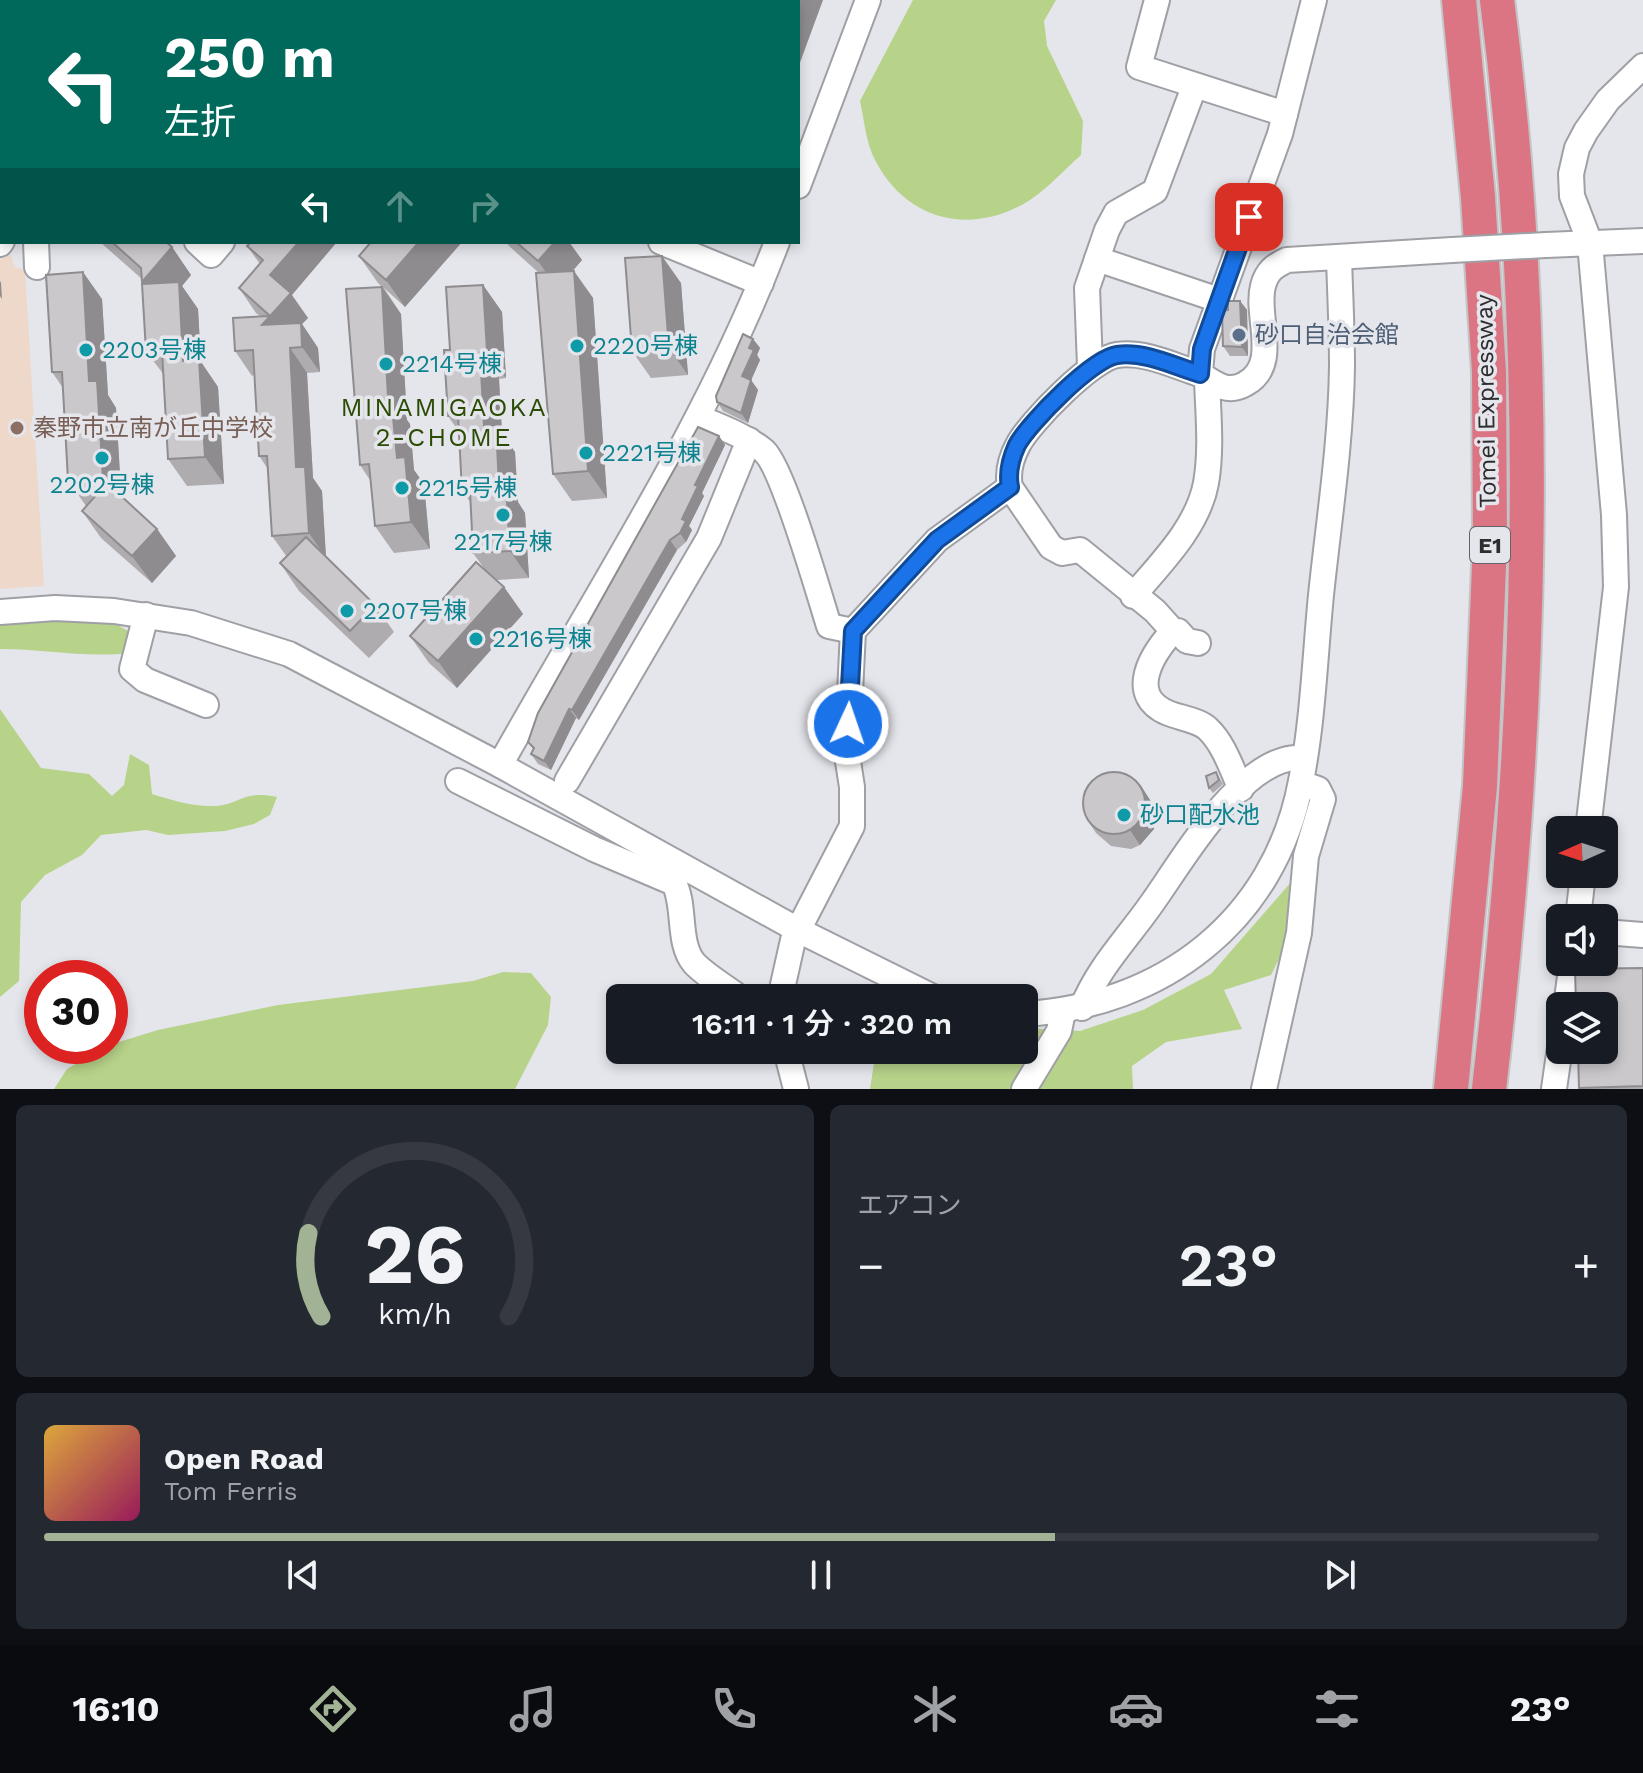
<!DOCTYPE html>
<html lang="ja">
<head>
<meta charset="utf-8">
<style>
  :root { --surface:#171b24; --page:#242831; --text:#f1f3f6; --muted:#9ea1a6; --line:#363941; --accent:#a2b395 }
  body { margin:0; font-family:"Work Sans","Noto Sans JP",sans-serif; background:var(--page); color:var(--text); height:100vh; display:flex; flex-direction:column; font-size:30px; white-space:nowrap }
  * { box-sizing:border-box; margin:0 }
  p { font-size:26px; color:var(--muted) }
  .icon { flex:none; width:44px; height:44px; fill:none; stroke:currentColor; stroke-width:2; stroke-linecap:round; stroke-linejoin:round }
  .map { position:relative; height:1089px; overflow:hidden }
  .panel { display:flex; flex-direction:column; gap:16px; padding:16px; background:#0d0f14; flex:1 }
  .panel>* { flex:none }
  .top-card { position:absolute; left:0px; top:0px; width:800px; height:244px; box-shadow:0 4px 12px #0003; background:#00695c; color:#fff; overflow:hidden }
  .needle { width:52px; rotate:267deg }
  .fabs { position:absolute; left:1546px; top:816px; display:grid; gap:16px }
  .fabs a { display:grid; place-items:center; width:72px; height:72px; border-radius:12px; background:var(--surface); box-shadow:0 4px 12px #0003; font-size:40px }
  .speed { position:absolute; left:24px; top:960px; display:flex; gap:16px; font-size:40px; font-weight:700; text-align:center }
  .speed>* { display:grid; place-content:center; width:104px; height:104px; border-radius:50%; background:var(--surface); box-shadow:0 4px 12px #0003; line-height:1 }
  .speed .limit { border:12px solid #d22; background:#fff; color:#111 }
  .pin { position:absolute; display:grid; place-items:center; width:68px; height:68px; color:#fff; margin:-34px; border-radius:16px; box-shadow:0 4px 12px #0006 }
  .me { position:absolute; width:88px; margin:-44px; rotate:3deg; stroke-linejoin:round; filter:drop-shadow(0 0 6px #0008) }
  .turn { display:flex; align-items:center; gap:28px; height:168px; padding:0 32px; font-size:36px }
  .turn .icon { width:104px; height:104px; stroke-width:2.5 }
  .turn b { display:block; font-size:56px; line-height:68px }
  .lanes { display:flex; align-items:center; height:76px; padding:0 32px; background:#0003; justify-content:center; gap:40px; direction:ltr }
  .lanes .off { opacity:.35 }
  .big { font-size:60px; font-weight:600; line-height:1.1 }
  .panel .widget { flex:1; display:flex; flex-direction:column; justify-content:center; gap:12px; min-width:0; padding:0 28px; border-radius:12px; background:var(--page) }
  .panel .dial { align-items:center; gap:0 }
  .dial svg { height:208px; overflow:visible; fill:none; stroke:var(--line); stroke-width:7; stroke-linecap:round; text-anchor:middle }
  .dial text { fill:var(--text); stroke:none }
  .song { display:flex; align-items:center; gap:24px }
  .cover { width:96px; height:96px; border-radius:12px; background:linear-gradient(135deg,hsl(40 70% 55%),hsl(330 70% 35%)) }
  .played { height:8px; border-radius:4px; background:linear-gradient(90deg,var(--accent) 65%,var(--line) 65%) }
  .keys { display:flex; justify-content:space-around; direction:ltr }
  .heat { display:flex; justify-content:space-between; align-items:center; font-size:44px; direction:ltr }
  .panel .tiles { flex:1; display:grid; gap:16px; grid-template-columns:1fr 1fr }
  .widget:last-child { grid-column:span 2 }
  .trip { position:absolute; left:606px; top:984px; width:432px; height:80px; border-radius:12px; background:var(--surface); box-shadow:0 4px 12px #0003; font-weight:600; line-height:80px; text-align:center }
  .tabs { display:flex; height:128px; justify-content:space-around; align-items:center; background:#090b0e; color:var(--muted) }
  .tabs .icon { width:56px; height:56px }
  .tabs .active { color:var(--accent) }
  .tabs b { font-size:36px; color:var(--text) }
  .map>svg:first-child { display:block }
</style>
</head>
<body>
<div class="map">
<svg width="1643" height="1089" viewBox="0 0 1643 1089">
  <rect width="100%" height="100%" fill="#e5e6ec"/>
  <path fill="#edd8ca" d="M10 253 15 267 25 270 44 586 0 589V256Z"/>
  <g fill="#b7d289">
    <path d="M913 0H1056L1044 21 1047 46 1083 121 1081 155C1064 170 1048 188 1030 200 972 237 906 221 875 160 866 143 864 119 860 101Z"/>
    <path d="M104 617 128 631 129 653C85 658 44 649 0 649V621Z"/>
    <path d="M0 709 41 768 89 774 112 796 124 785 130 754 149 765 152 794C172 800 193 807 215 806 242 804 241 790 277 797L270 815 254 824 225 831 168 835 146 830 101 835 82 855 45 875 21 902 19 981 0 997Z"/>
    <path d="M1292 881 1284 949 1271 975 1224 990 1242 1029 1166 1042 1132 1066 1133 1089H870L876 1050H1024V1028L1080 1031 1143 1010 1211 974Z"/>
    <path d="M503 972 531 973 551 997 548 1025 515 1089H54L67 1069 106 1046 158 1030 278 1005 473 981Z"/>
  </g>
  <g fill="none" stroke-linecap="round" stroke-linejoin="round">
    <g stroke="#9fa0a5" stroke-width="28">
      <g id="minor">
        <path d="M278 0 280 2"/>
        <path d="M1157 0 1139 67 1285 114"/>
        <path d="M1314 0 1280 134 1202 349 1200 374C1215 384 1228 394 1245 384 1281 365 1255 316 1263 286 1267 271 1274 266 1287 260L1452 250"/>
        <path d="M81 2 83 0"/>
        <path d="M203 2 204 0"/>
        <path d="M436 2 438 0"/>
        <path d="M0 6 2 3"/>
        <path d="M0 56 2 57"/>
        <path d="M0 93 2 91"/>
        <path d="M798 186 868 0"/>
        <path d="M36 242 37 267"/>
        <path d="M197 242 211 255 222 242"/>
        <path d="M661 242 761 283"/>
        <path d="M0 244 2 241"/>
        <path d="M1546 245 1643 241"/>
        <path d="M1097 259 1219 300"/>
        <path d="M1090 366 1087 288 1107 230 1116 213 1155 191 1194 87"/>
        <path d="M698 417C720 427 745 435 764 451 783 468 819 594 829 626L853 631"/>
        <path d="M1133 596C1160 564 1198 527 1206 483 1212 449 1208 413 1207 379"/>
        <path d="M0 612 55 608 114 611 191 623 289 654 500 765 798 930 935 998"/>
        <path d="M146 615 132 669 145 680 206 705"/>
        <path d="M1173 631C1152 654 1126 695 1168 713 1180 718 1199 720 1208 729 1224 744 1232 770 1241 789"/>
        <path d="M1198 643 1187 641 1178 631H1173L1155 611 1080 550 1062 553 1051 547 1010 487C1007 472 1011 458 1018 445 1029 423 1093 358 1117 355 1145 351 1174 366 1200 374"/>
        <path d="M500 765C596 593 707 426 777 242"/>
        <path d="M458 781 594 849 674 883C686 906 677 943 694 963 706 976 726 987 740 998"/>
        <path d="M567 781 709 538 749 440"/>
        <path d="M1588 830 1616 587 1614 515 1590 243 1572 196 1571 174 1577 148 1586 131 1608 100 1643 66"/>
        <path d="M1578 918 1583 874"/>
        <path d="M1604 932 1643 935"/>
        <path d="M780 998 793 940 852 826V787L847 755 853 631 937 540 1010 487"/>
        <path d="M1566 1006 1572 962"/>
        <path d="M1082 1008C1098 968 1126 940 1150 906 1180 865 1244 751 1304 758"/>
        <path d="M1024 1014C1162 1006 1275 921 1301 781 1313 720 1315 656 1321 595 1329 519 1341 442 1342 366 1342 329 1340 293 1339 257"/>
        <path d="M786 1050 796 1089"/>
        <path d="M1024 1089 1059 1031 1063 1012"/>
        <path d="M1264 1089 1299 933 1306 856 1323 799 1318 789 1301 783"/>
        <path d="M1554 1089 1560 1047"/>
      </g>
    </g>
    <g stroke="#c4c4c5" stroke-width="38">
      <g id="highway">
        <path d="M1451 1089 1480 786 1490 542 1489 372 1478 197 1459 0"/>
        <path d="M1489 1089C1531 728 1544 361 1497 0"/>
      </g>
    </g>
    <use href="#minor" stroke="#fff" stroke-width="24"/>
    <use href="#highway" stroke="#db7584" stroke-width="34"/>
    <g stroke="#9fa0a5" stroke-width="28" stroke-linecap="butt">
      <path id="minor-bridge" d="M1452 250 1546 245"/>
    </g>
    <use href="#minor-bridge" stroke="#fff" stroke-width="24"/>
  </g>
  <g fill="#afacaf">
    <path d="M100 242H166L172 247 191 275 182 286 198 309 201 362 218 387 224 484 187 486 168 459 164 375 146 351 143 284 142 279Z"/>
    <path d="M251 242 308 318 302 324 318 348 320 372 307 373 313 478 322 491 326 557 375 605 394 632 369 658 299 591 280 563 287 557 272 536 268 469 259 456 254 375 252 376 235 351 260 316 256 313 239 288 260 264 247 246Z"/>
    <path d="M371 242H462L405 307 384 288 401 314 407 420 410 424 414 470 424 484 430 549 394 553 375 526 370 480 360 465 382 287 378 283 359 256Z"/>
    <path d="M506 242H569L582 260 573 271 593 298 607 498 572 501 553 474 539 273 509 246Z"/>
    <path d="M681 283 688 375 651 378 632 351Z"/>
    <path d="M483 285 502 312 506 378 499 379 502 434 515 452 518 502 525 513 529 578 496 580 504 587 523 614 457 688 429 663 410 636 486 571 473 553 471 503 462 491 459 432 448 416 450 350Z"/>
    <path d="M102 299 108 395 116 408 121 496 157 529 176 556 152 583 101 538 82 511 86 506 68 480 63 388 52 372Z"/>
    <path d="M1240 301 1247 310 1248 356H1230L1223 346 1228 310Z"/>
    <path d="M753 339 760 348 757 355 760 360 751 380 758 390 748 423 723 411 717 402Z"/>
    <path d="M719 436 725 445 702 493 704 496 689 526 692 530 686 542 677 550 579 720 576 718 551 770 538 764 531 754 534 750 528 742Z"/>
    <path d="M1219 777 1223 784 1213 793 1209 788Z"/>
    <path d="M1141 786 1150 800 1155 809 1154 829 1140 845 1131 849 1111 846 1096 833 1086 818Z"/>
    <path d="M1643 968V1089H1579V1088Z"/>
  </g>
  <g fill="#8e8c8f">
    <path d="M558 0H580L579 2H558Z"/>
    <path d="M693 0H720L719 2H694Z"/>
    <path d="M794 0H823L798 68V2H793Z"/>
    <path d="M299 242H337L292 295 308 318 302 324 318 348 320 372 302 347 262 325 286 298 270 275Z"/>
    <path d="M419 242H462L405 307 386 280Z"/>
    <path d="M555 242H569L582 260 557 288 538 261Z"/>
    <path d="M172 247 191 275 182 286 198 309 201 362 218 387 224 484 205 457 183 361 161 309 142 282Z"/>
    <path d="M662 256 681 283 688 375 669 348Z"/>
    <path d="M574 271 593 298 607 498 588 471Z"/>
    <path d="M83 272 102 299 108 395 116 408 122 506 103 479 89 381Z"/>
    <path d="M0 281 1 283 2 299 0 296Z"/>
    <path d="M483 285 502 312 506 378 487 351Z"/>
    <path d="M382 287 401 314 407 420 410 424 414 470 424 484 430 549 411 522 397 458 388 397Z"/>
    <path d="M1240 301 1247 310 1248 356 1242 347Z"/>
    <path d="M753 339 760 348 757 355 760 360 749 385 742 376 749 348Z"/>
    <path d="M290 348 307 373 313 478 322 491 326 558 309 533 296 467Z"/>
    <path d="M480 352 499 379 502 434 515 452 518 502 525 513 529 578 510 551 499 486 484 426Z"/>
    <path d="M751 380 758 390 748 423 741 413Z"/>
    <path d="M719 436 725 445 702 493 704 496 689 526 692 530 686 542 680 533 682 519 695 485Z"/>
    <path d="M157 529 176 556 152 583 132 556Z"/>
    <path d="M670 540 677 550 579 720 572 710Z"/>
    <path d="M504 587 523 614 457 688 438 661Z"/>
    <path d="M569 709 576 718 551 770 544 761Z"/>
    <path d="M1141 786 1150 800 1155 809 1154 829 1140 845 1130 830Z"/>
  </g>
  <g fill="#cbc8cc" stroke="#8e8c8f" stroke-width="2">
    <path d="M511 0H558H553L552 2H511Z"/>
    <rect x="648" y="0" width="34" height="2"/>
    <path d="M742 0H794L793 2H741Z"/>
    <path d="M112 242H166L172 247 142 282 141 268Z"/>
    <path d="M251 242H299L270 275 291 293 262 325 301 323 302 347 290 348 296 467H305L309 533 272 536 267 456H259L253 350 235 351 233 318 270 316 239 288 263 260 247 246Z"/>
    <path d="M371 242H419L386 280 359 256Z"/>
    <path d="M516 242H555L538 261Z"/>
    <path d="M662 256 669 348 632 351 625 258Z"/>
    <path d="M574 271 588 471 553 474 536 273Z"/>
    <path d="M83 272 89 381H97L103 479 68 480 62 372H52L46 275Z"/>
    <path d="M179 282 183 361 199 360 205 457 168 459 162 350 146 351 142 284Z"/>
    <path d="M483 285 487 351 480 352 484 426 496 425 499 486H506L510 551 473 553 470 490 462 491 458 415 448 416 444 350H450L446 287Z"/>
    <path d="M382 287 388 397H391L397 458 405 457 411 522 375 526 369 464 360 465 346 289Z"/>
    <path d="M1228 301H1240L1242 347 1223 346 1222 311 1228 310Z"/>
    <path d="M743 334 753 339 749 348 754 350 742 376 751 380 741 413 717 402 716 396Z"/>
    <path d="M698 427 719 436 695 485 698 486 682 519 686 521 680 533 670 540 572 710 569 709 544 761 531 754 534 748 528 742 538 713Z"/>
    <path d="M107 483 157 529 132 556 82 511Z"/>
    <path d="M306 537 375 605 350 631 280 563Z"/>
    <path d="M476 562 504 587 438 661 410 636Z"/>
    <circle cx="1114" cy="803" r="31"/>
    <path d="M1216 772 1219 780 1209 788 1206 776Z"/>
    <path d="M1643 968V1086L1579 1088 1578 1050H1604V1006H1576L1575 969Z"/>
  </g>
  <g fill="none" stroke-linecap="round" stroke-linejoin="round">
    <g stroke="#114b97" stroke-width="20">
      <path id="route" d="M848 724 853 631 937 540 1010 487C1007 472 1011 458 1017 445 1029 423 1093 358 1117 355 1145 351 1174 366 1200 374L1202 349 1249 217"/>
    </g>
    <use href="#route" stroke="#1a73e8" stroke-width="14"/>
  </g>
  <circle fill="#5c6f8a" stroke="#e5e6ec" stroke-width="3" cx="1239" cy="335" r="8"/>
  <g fill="#0f9aa8" stroke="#e5e6ec" stroke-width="3">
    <circle cx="577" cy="346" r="8"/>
    <circle cx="86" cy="350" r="8"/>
    <circle cx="386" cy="364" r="8"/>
    <circle cx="586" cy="453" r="8"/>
    <circle cx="102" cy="458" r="8"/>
    <circle cx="402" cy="488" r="8"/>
    <circle cx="503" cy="515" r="8"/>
    <circle cx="347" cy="611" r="8"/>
    <circle cx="476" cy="639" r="8"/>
    <circle cx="1124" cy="815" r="8"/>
  </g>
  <circle fill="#8d6e63" stroke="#e5e6ec" stroke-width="3" cx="17" cy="428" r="8"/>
  <g text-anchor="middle" stroke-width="7" stroke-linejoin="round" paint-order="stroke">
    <rect fill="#e5e6ec" stroke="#646468" stroke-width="2" x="1470" y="527" width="40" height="36" rx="6"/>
    <g font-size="22" font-weight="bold" fill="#2d2d2f">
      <text x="1490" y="553">E1</text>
    </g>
    <g font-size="24" fill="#4e5e75" stroke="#e5e6ec" text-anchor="start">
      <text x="1255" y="343">砂口自治会館</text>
    </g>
    <g font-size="24" fill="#0d838f" stroke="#e5e6ec" text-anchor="start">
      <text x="593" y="354">2220号棟</text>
      <text x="102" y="358">2203号棟</text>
      <text x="402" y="372">2214号棟</text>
      <text x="602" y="461">2221号棟</text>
      <text x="102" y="493" text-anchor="middle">2202号棟</text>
      <text x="418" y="496">2215号棟</text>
      <text x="503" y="550" text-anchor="middle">2217号棟</text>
      <text x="363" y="619">2207号棟</text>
      <text x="492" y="647">2216号棟</text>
      <text x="1140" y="823">砂口配水池</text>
    </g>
    <g font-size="24" fill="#2d2d2f" stroke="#e5e6ec">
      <text transform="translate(1486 401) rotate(-91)" y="8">Tomei Expressway</text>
    </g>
    <g font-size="24" fill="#785e54" stroke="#e5e6ec" text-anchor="start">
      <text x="33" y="436">秦野市立南が丘中学校</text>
    </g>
    <g font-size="26" letter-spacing="2" fill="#2c4c06" stroke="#e5e6ec">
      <text x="444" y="416">MINAMIGAOKA<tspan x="444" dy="30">2-CHOME</tspan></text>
    </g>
  </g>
</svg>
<div class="fabs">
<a><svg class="needle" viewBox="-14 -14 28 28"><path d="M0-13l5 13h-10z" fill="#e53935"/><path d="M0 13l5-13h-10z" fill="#9ea1a6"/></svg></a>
<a><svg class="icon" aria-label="sound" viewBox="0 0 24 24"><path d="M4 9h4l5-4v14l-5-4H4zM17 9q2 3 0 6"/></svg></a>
<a><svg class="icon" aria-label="layers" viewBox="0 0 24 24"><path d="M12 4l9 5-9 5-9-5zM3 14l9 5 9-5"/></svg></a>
</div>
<div class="speed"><div class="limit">30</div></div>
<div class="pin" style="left:1249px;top:217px;background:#d93025"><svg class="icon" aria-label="arrive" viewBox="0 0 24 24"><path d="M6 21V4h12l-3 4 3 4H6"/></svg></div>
<svg class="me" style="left:848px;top:724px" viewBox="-20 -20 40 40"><circle r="17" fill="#1a73e8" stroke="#fff" stroke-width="3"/><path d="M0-11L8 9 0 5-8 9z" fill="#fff"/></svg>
<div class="trip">16:11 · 1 分 · 320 m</div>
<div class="top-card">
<div class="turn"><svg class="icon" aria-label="left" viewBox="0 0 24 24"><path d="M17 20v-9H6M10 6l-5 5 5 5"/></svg><div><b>250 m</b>左折</div></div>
<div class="lanes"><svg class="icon" aria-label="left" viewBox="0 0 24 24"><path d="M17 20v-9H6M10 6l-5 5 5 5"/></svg><svg class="icon off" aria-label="ahead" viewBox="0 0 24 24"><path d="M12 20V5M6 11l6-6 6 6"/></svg><svg class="icon off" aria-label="right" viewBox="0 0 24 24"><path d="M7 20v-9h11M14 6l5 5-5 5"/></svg></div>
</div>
</div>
<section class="panel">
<div class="tiles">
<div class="widget dial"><svg viewBox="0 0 100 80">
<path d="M14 69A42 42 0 1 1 86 69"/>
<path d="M14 69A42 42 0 0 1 9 37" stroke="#a2b395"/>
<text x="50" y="56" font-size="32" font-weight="700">26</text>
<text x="50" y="72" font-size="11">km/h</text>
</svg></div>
<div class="widget"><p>エアコン</p>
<div class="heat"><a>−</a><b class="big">23°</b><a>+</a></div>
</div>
<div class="widget">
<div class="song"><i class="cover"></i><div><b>Open Road</b><p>Tom Ferris</p></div></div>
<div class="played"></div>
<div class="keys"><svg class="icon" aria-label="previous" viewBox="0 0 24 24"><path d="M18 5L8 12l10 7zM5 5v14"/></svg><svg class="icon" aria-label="pause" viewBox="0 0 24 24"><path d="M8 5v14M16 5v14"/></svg><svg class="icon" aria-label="next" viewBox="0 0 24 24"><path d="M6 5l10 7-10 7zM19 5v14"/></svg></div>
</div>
</div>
</section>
<nav class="tabs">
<b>16:10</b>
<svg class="icon active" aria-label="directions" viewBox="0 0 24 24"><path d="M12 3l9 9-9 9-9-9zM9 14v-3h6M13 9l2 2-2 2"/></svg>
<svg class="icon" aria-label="music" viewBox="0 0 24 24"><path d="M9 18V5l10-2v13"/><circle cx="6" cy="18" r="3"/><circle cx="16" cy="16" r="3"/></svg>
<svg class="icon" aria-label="phone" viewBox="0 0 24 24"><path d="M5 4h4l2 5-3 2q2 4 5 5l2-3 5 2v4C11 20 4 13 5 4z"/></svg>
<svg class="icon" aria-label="climate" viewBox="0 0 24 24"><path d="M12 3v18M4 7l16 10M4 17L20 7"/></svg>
<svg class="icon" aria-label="car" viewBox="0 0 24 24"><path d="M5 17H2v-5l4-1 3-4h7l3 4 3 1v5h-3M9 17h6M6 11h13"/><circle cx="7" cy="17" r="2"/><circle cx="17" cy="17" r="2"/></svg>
<svg class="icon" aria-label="filters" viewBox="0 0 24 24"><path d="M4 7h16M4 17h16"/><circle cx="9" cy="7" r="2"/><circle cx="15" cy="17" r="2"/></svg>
<b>23°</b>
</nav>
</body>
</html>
